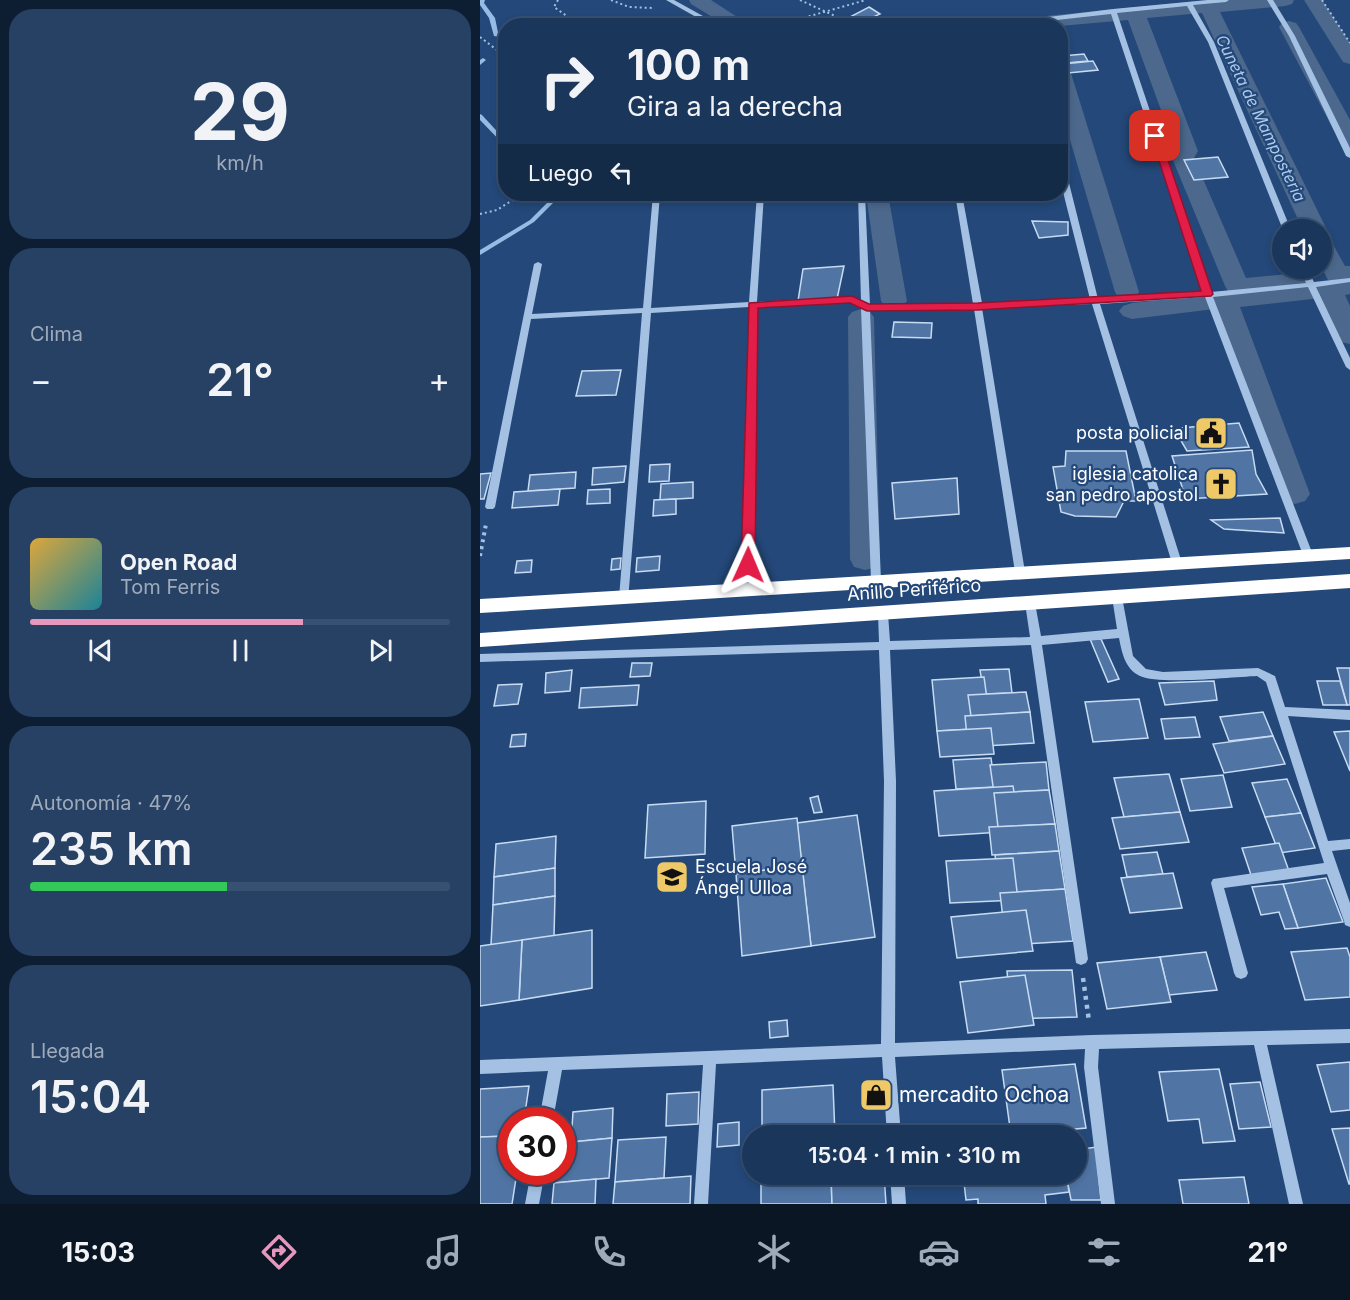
<!DOCTYPE html>
<html lang="es">
<head>
<meta charset="utf-8">
<style>
  :root { --surface:#1a365b; --page:#274164; --text:#f1f3f6; --muted:#9fabbb; --line:#385071; --accent:#e797bd }
  body { margin:0; font-family:Inter,sans-serif; background:var(--page); color:var(--text); height:100vh; display:flex; flex-direction:column; font-size:22px; white-space:nowrap }
  * { box-sizing:border-box; margin:0 }
  p { font-size:20px; color:var(--muted) }
  .icon { flex:none; width:33px; height:33px; fill:none; stroke:currentColor; stroke-width:2; stroke-linecap:round; stroke-linejoin:round }
  .map { position:relative; flex:1; overflow:hidden }
  .sheet { display:flex; flex-direction:column; gap:9px; padding:9px; background:#0e1e32; width:480px }
  .sheet>* { flex:none }
  .banner { position:absolute; left:18px; top:18px; width:570px; height:183px; border-radius:24px; box-shadow:0 3px 9px #0003,0 0 0 2px var(--line); background:#1a365b; color:var(--text); overflow:hidden }
  .buttons { position:absolute; left:792px; top:219px; display:grid; gap:12px }
  .buttons a { display:grid; place-items:center; width:60px; height:60px; border-radius:50%; background:var(--surface); box-shadow:0 3px 9px #0003,0 0 0 2px var(--line); font-size:30px }
  .speed { position:absolute; left:18px; top:1107px; display:flex; gap:12px; font-size:30px; font-weight:700; text-align:center }
  .speed>* { display:grid; place-content:center; width:78px; height:78px; border-radius:50%; background:var(--surface); box-shadow:0 3px 9px #0003,0 0 0 2px var(--line); line-height:1 }
  .speed .limit { border:9px solid #d22; background:#fff; color:#111 }
  .pin { position:absolute; display:grid; place-items:center; width:51px; height:51px; color:#fff; margin:-26px; border-radius:12px; box-shadow:0 3px 9px #0006 }
  .me { position:absolute; width:66px; margin:-33px; rotate:1deg; stroke-linejoin:round; filter:drop-shadow(0 0 4px #0008) }
  .turn { display:flex; align-items:center; gap:21px; height:126px; padding:0 30px; font-size:27px }
  .turn .icon { width:78px; height:78px; stroke-width:2.5 }
  .turn b { display:block; font-size:42px; line-height:51px }
  .then { display:flex; align-items:center; height:57px; padding:0 30px; background:#0003; gap:12px; font-size:22px }
  .big { font-size:45px; font-weight:600; line-height:1.1 }
  .sheet .widget { flex:1; display:flex; flex-direction:column; justify-content:center; gap:9px; min-width:0; padding:0 21px; border-radius:24px; background:var(--page) }
  .sheet .dial { align-items:center; gap:0 }
  .dial b { font-size:78px; line-height:1 }
  .song { display:flex; align-items:center; gap:18px }
  .cover { width:72px; height:72px; border-radius:9px; background:linear-gradient(135deg,hsl(40 70% 55%),hsl(190 70% 35%)) }
  .played { height:6px; border-radius:3px; background:linear-gradient(90deg,var(--accent) 65%,var(--line) 65%) }
  .keys { display:flex; justify-content:space-around; direction:ltr }
  .heat { display:flex; justify-content:space-between; align-items:center; font-size:33px; direction:ltr }
  .charge { height:9px; border-radius:4px; background:linear-gradient(90deg,#34c759 47%,var(--line) 0) }
  .trip { position:absolute; left:262px; top:1125px; width:345px; height:60px; border-radius:30px; background:var(--surface); box-shadow:0 3px 9px #0003,0 0 0 2px var(--line); font-weight:600; line-height:60px; text-align:center }
  .menu { display:flex; height:96px; justify-content:space-around; align-items:center; background:#0a1624; color:var(--muted) }
  .menu .icon { width:42px; height:42px }
  .menu .active { color:var(--accent) }
  .menu b { font-size:27px; color:var(--text) }
  main { display:flex; flex:1; min-height:0 }
  .map>svg:first-child { display:block }
</style>
</head>
<body>
<main>
<section class="sheet">
<div class="widget dial"><b>29</b><p>km/h</p></div>
<div class="widget"><p>Clima</p>
<div class="heat"><a>−</a><b class="big">21°</b><a>+</a></div>
</div>
<div class="widget">
<div class="song"><i class="cover"></i><div><b>Open Road</b><p>Tom Ferris</p></div></div>
<div class="played"></div>
<div class="keys"><svg class="icon" aria-label="previous" viewBox="0 0 24 24"><path d="M18 5L8 12l10 7zM5 5v14"/></svg><svg class="icon" aria-label="pause" viewBox="0 0 24 24"><path d="M8 5v14M16 5v14"/></svg><svg class="icon" aria-label="next" viewBox="0 0 24 24"><path d="M6 5l10 7-10 7zM19 5v14"/></svg></div>
</div>
<div class="widget"><p>Autonomía · 47%</p><b class="big">235 km</b><div class="charge"></div></div>
<div class="widget"><p>Llegada</p><b class="big">15:04</b></div>
</section>
<div class="map">
<svg width="870" height="1204" viewBox="0 0 870 1204">
  <rect width="100%" height="100%" fill="#234879"/>
  <g fill="none" stroke-linecap="round" stroke-linejoin="round">
    <g fill="#98bbe5" fill-rule="evenodd">
      <path d="M0 0H5L4 3 15 18 19 37 14 36 9 18 0 5Z"/>
      <path d="M3 58 6 60 0 65V60Z"/>
      <path d="M0 114 2 115 26 141V147L0 120Z"/>
      <path d="M71 194H77V199L54 222 0 255V250L50 220 71 199Z"/>
    </g>
    <g fill="#4c688c" fill-rule="evenodd">
      <path d="M209 0H231L271 26H247L211 4Z"/>
      <path d="M728 0H814L812 4 805 6 740 12 847 230 842 235V230H823L722 13 667 18 718 151 714 158 766 278 818 273 827 275 830 280 827 284 853 281 848 280 842 268V237L850 239 865 266H870V294L865 295 870 306V344L861 342 857 336 841 298 760 307 830 494 825 501 815 504 805 501 800 494 735 309 652 319 643 316 639 311 643 306 652 303 753 292 748 291 745 286 692 158 696 151 648 20 580 26H557L556 22 559 18 566 16Z"/>
      <path d="M824 0H842L870 43V64L863 62Z"/>
      <path d="M492 17 499 19 502 23 500 26H479L485 19Z"/>
      <path d="M809 21 816 23 819 27 870 120V147L862 145 859 140 799 27 802 23Z"/>
      <path d="M580 64 587 66 590 70 659 292 656 297 647 299 638 297 635 292 580 106Z"/>
      <path d="M386 194H408L427 301 423 306 414 309 405 306 401 301Z"/>
      <path d="M381 309 390 312 394 317 400 559 396 567 385 570 374 567 370 559 368 317 372 312Z"/>
    </g>
  </g>
  <g fill="#5075a5" stroke="#c7dbf3" stroke-width="1.5">
    <path d="M389 7 400 14 378 24 368 18Z"/>
    <path d="M604 54 608 61 586 63 582 56Z"/>
    <path d="M613 61 618 70 588 73 583 64Z"/>
    <path d="M738 157 748 177 714 180 704 160Z"/>
    <path d="M552 221 588 222V235L559 238Z"/>
    <path d="M364 266 357 299 318 301 323 269Z"/>
    <path d="M414 322 452 323 451 338 412 337Z"/>
    <path d="M141 370 136 395 96 396 102 371Z"/>
    <path d="M759 423 769 447 707 451 700 439V428Z"/>
    <path d="M772 450 776 474 787 494 706 499 692 456Z"/>
    <path d="M586 451H646L656 501H644L636 517 595 516 581 512 573 467 585 466Z"/>
    <path d="M190 464 189 481 169 482 170 465Z"/>
    <path d="M146 466 144 482 112 485 113 468Z"/>
    <path d="M96 472 95 488 48 491 50 475Z"/>
    <path d="M11 473 4 499H0V474Z"/>
    <path d="M477 478 479 514 415 519 412 483Z"/>
    <path d="M213 482V498L180 500 181 484Z"/>
    <path d="M80 489 78 505 32 508 34 492Z"/>
    <path d="M130 489V503L107 504 108 490Z"/>
    <path d="M196 499V514L173 516 174 500Z"/>
    <path d="M800 518 804 533 744 529 731 520Z"/>
    <path d="M180 556 179 570 156 572 157 558Z"/>
    <path d="M141 558 140 569 131 570 132 559Z"/>
    <path d="M52 560 51 572 35 573 37 561Z"/>
    <path d="M610 639H621L639 679 628 682Z"/>
    <path d="M152 663H172L170 676 150 677Z"/>
    <path d="M857 668H870V705H867Z"/>
    <path d="M529 669 532 693 504 694 500 670Z"/>
    <path d="M92 670 90 691 65 693 66 673Z"/>
    <path d="M504 677 511 728 457 731 452 680Z"/>
    <path d="M734 681 737 700 685 705 679 683Z"/>
    <path d="M837 681H860L867 705H843Z"/>
    <path d="M42 684 38 704 14 706 18 685Z"/>
    <path d="M159 685 157 705 99 708 101 688Z"/>
    <path d="M546 692 550 712 491 716 488 695Z"/>
    <path d="M659 699 668 738 613 742 605 702Z"/>
    <path d="M550 712 554 743 488 747 485 716Z"/>
    <path d="M783 712 793 736 749 741 740 717Z"/>
    <path d="M715 717 720 737 685 739 681 719Z"/>
    <path d="M511 728 514 754 460 757 457 731Z"/>
    <path d="M870 731V771L854 732Z"/>
    <path d="M46 734 45 746 30 747 32 735Z"/>
    <path d="M793 736 805 764 744 773 733 744Z"/>
    <path d="M511 758 515 787 476 789 473 760Z"/>
    <path d="M566 762 569 790 514 793 510 765Z"/>
    <path d="M689 774 700 812 644 817 634 778Z"/>
    <path d="M743 775 752 807 710 811 701 779Z"/>
    <path d="M807 779 821 813 785 817 772 783Z"/>
    <path d="M533 786 540 831 459 836 454 791Z"/>
    <path d="M569 790 575 824 518 827 514 793Z"/>
    <path d="M338 796 342 812 334 813 330 798Z"/>
    <path d="M226 801 225 854 165 858 168 805Z"/>
    <path d="M700 812 709 842 640 849 632 818Z"/>
    <path d="M821 813 835 848 799 853 785 817Z"/>
    <path d="M377 815 395 937 331 946 317 823Z"/>
    <path d="M317 818 322 865 256 874 252 826Z"/>
    <path d="M575 824 579 851 512 855 509 827Z"/>
    <path d="M76 836 75 868 14 877 16 844Z"/>
    <path d="M799 843 809 871 771 875 762 848Z"/>
    <path d="M579 851 585 889 520 893 515 855Z"/>
    <path d="M677 852 683 874 647 877 642 855Z"/>
    <path d="M533 858 538 900 470 903 466 861Z"/>
    <path d="M322 865 331 946 262 956 256 874Z"/>
    <path d="M75 868V896L13 905 14 877Z"/>
    <path d="M693 873 702 908 650 913 641 878Z"/>
    <path d="M846 878 863 922 818 928 803 884Z"/>
    <path d="M803 884 818 928 805 929 799 912 781 915 772 887Z"/>
    <path d="M585 889 593 941 526 945 520 893Z"/>
    <path d="M75 896 74 936 11 945 13 905Z"/>
    <path d="M546 910 553 951 477 958 471 917Z"/>
    <path d="M112 930V988L39 1000 42 940Z"/>
    <path d="M42 940 39 1000 0 1006V946Z"/>
    <path d="M867 948 870 957V997L825 1000 811 952Z"/>
    <path d="M726 952 737 990 689 995 680 957Z"/>
    <path d="M680 957 691 1002 627 1009 617 963Z"/>
    <path d="M592 970 597 1017 531 1019 527 971Z"/>
    <path d="M545 975 554 1025 488 1033 480 982Z"/>
    <path d="M307 1020 308 1036 290 1038 289 1022Z"/>
    <path d="M870 1062V1110L851 1112 837 1065Z"/>
    <path d="M595 1064 606 1128 531 1135 522 1070Z"/>
    <path d="M739 1069 755 1141 723 1143 719 1119 688 1121 679 1072Z"/>
    <path d="M780 1082 791 1127 759 1129 750 1084Z"/>
    <path d="M353 1085 355 1136H313V1129L282 1131V1090Z"/>
    <path d="M49 1086 44 1120H32V1136L0 1137V1089Z"/>
    <path d="M219 1092 218 1124 186 1126 187 1094Z"/>
    <path d="M133 1108 132 1138 91 1142 93 1112Z"/>
    <path d="M259 1122V1145L237 1147 238 1124Z"/>
    <path d="M870 1128V1184H869L852 1129Z"/>
    <path d="M32 1136V1172H37L32 1204H0V1137Z"/>
    <path d="M186 1137 184 1178 135 1182 138 1140Z"/>
    <path d="M132 1138 129 1178 62 1184 64 1172H82V1143Z"/>
    <path d="M616 1147 621 1200H591L586 1174H597V1150Z"/>
    <path d="M313 1174H351L352 1204H281V1177Z"/>
    <path d="M351 1174H404L406 1204H352Z"/>
    <path d="M483 1174H586L589 1192 565 1195 566 1204H498V1199L486 1200Z"/>
    <path d="M211 1176 210 1204H133L135 1182Z"/>
    <path d="M764 1177 769 1204H703L699 1180Z"/>
    <path d="M116 1179 115 1204H72L74 1183Z"/>
  </g>
  <g fill="none" stroke-linecap="round" stroke-linejoin="round">
    <g stroke="#a4c1e4" stroke-width="2" stroke-dasharray="2 3" stroke-linecap="butt">
      <path d="M78 0 74 7 101 26"/>
      <path d="M131 0 149 7 173 8"/>
      <path d="M320 0 377 26"/>
      <path d="M842 0 870 43"/>
      <path d="M295 26 386 0"/>
      <path d="M0 37 26 57"/>
      <path d="M0 214 17 210 42 194"/>
    </g>
    <path stroke="#a4c1e4" stroke-width="4" stroke-dasharray="3 4" stroke-linecap="butt" d="M0 556 6 524"/>
    <path stroke="#a4c1e4" stroke-width="4.5" stroke-dasharray="4 5" stroke-linecap="butt" d="M603 978 609 1021"/>
    <g fill="#a4c1e4" fill-rule="evenodd">
      <path d="M186 0H194L241 26H232Z"/>
      <path d="M728 0H749L746 2 713 5 734 42 811 230H803L728 42 707 6 637 13 731 292 826 283 819 268H827L834 282 870 278V282L836 287 870 358V370L866 367 828 287 733 297 833 555 832 558 828 559 823 555 725 297 620 304 702 563 697 567 692 563 612 304 502 308 545 572 544 575 540 576 535 572 494 309 390 311 401 581 400 584 396 585 391 581 381 308 370 302 277 307 272 589 271 592 267 593 262 589 269 307 171 313 148 601H140L139 598 162 313 51 319 15 507 13 509H7L5 507 54 264 58 262 62 264 52 314 163 308 173 194H180L171 308 269 302 277 194H284L277 302 372 296 381 301 378 194H385L390 305 493 304 475 194H482L502 303 610 299 580 180V161L584 163 618 299 723 292 631 14 522 26H496L633 9Z"/>
      <path d="M787 0H793L815 36 870 148V158L866 156 809 36Z"/>
      <path d="M637 593 642 597 653 656 666 669 683 672 778 668 795 676 805 707 870 710V720L808 716 848 841 870 839V849L852 851 870 903V927L865 925 864 921 847 874 744 888 768 973 766 977 761 979 756 977 754 973 731 883 733 879 844 863 786 682 777 676C753 677 678 685 660 676 645 669 642 653 639 638L562 645 608 959 606 963 601 965 596 963 551 645 410 650 416 781 415 1043 612 1035 870 1029V1043L787 1045 823 1204H809L774 1045 619 1049 618 1067 635 1204H621L604 1067 605 1049 415 1057 421 1136H407L402 1057 236 1064 228 1204H214L223 1065 82 1070 73 1120H59L68 1071 0 1074V1060L401 1044 404 781 399 650 0 662V654L399 642 398 614 399 611H407L408 614 410 641 550 637 545 603 550 599 555 603 561 636 637 629 632 597Z"/>
      <path d="M51 1172H65L59 1204H45Z"/>
      <path d="M410 1174H424L426 1204H412Z"/>
    </g>
    <g fill="#fff" fill-rule="evenodd">
      <path d="M870 547V559L0 613V599Z"/>
      <path d="M870 574V588L0 647V633Z"/>
    </g>
  </g>
  <path fill="#e11d48" stroke="#92132f" stroke-width="1.5" d="M675 133 680 136 733 294 731 296 498 310 387 311 370 303 278 308 275 565 268 570 263 569 261 565 269 303 372 296 389 304 498 303 721 291 671 136Z"/>
  <defs>
    <g id="civic-square" transform="scale(1.725)"><rect x="-9" y="-9" width="18" height="18" rx="4" fill="#efc967" stroke="#234879"/><path d="M-.6-6.5H3V-4.5H.6V-3L4-1V1h2V6H-6V1h2V-1L-.6-3ZM-1.2 2.5V6h2.4V2.5Z" fill="#111"/></g>
    <g id="church-square" transform="scale(1.725)"><rect x="-9" y="-9" width="18" height="18" rx="4" fill="#efc967" stroke="#234879"/><path d="M-1.2-6h2.4v3.5h3.3v2.4h-3.3V6h-2.4V-.1h-3.3v-2.4h3.3Z" fill="#111"/></g>
    <g id="school-square" transform="scale(1.725)"><rect x="-9" y="-9" width="18" height="18" rx="4" fill="#efc967" stroke="#234879"/><path d="M0-5L7-2L0 1L-7-2ZM-4 1L0 2.5L4 1V4Q0 6-4 4Z" fill="#111"/></g>
    <g id="shop-square" transform="scale(1.725)"><rect x="-9" y="-9" width="18" height="18" rx="4" fill="#efc967" stroke="#234879"/><path d="M-5-2.5h2.3a2.7 3.5 0 0 1 5.4 0H5L5.5 6h-11ZM-1.5-2.5h3a1.5 2.3 0 0 0-3 0Z" fill="#111"/></g>
  </defs>
  <g fill-rule="evenodd">
    <use href="#civic-square" x="731" y="433"/>
    <use href="#church-square" x="741" y="484"/>
    <use href="#school-square" x="192" y="877"/>
    <use href="#shop-square" x="396" y="1095"/>
  </g>
  <g text-anchor="middle" stroke-width="4.5" stroke-linejoin="round" paint-order="stroke">
    <g font-size="16" font-style="italic" fill="#afcbec" stroke="#234879">
      <text transform="translate(781 118) rotate(64)" y="6">Cuneta de Mamposteria</text>
    </g>
    <g font-size="18" fill="#fff" stroke="#234879" text-anchor="end">
      <text x="708" y="439">posta policial</text>
      <text x="718" y="480">iglesia catolica<tspan x="718" dy="21">san pedro apostol</tspan></text>
      <text x="215" y="873" text-anchor="start">Escuela José<tspan x="215" dy="21">Ángel Ulloa</tspan></text>
    </g>
    <g font-size="18" fill="#fff" stroke="#234879">
      <text transform="translate(434 590) rotate(-4)" y="6">Anillo Periférico</text>
    </g>
    <g font-size="21" fill="#fff" stroke="#234879" text-anchor="start">
      <text x="419" y="1102">mercadito Ochoa</text>
    </g>
  </g>
</svg>
<div class="buttons">
<a><svg class="icon" aria-label="sound" viewBox="0 0 24 24"><path d="M4 9h4l5-4v14l-5-4H4zM17 9q2 3 0 6"/></svg></a>
</div>
<div class="speed"><div class="limit">30</div></div>
<div class="pin" style="left:675px;top:136px;background:#d93025"><svg class="icon" aria-label="arrive" viewBox="0 0 24 24"><path d="M6 21V4h12l-3 4 3 4H6"/></svg></div>
<svg class="me" style="left:268px;top:565px" viewBox="-20 -20 40 40"><path d="M0-17L14 15 0 8-14 15z" fill="#e11d48" stroke="#fff" stroke-width="4"/></svg>
<div class="trip">15:04 · 1 min · 310 m</div>
<div class="banner">
<div class="turn"><svg class="icon" aria-label="right" viewBox="0 0 24 24"><path d="M7 20v-9h11M14 6l5 5-5 5"/></svg><div><b>100 m</b>Gira a la derecha</div></div>
<div class="then">Luego<svg class="icon" aria-label="left" viewBox="0 0 24 24"><path d="M17 20v-9H6M10 6l-5 5 5 5"/></svg></div>
</div>
</div>
</main>
<nav class="menu">
<b>15:03</b>
<svg class="icon active" aria-label="directions" viewBox="0 0 24 24"><path d="M12 3l9 9-9 9-9-9zM9 14v-3h6M13 9l2 2-2 2"/></svg>
<svg class="icon" aria-label="music" viewBox="0 0 24 24"><path d="M9 18V5l10-2v13"/><circle cx="6" cy="18" r="3"/><circle cx="16" cy="16" r="3"/></svg>
<svg class="icon" aria-label="phone" viewBox="0 0 24 24"><path d="M5 4h4l2 5-3 2q2 4 5 5l2-3 5 2v4C11 20 4 13 5 4z"/></svg>
<svg class="icon" aria-label="climate" viewBox="0 0 24 24"><path d="M12 3v18M4 7l16 10M4 17L20 7"/></svg>
<svg class="icon" aria-label="car" viewBox="0 0 24 24"><path d="M5 17H2v-5l4-1 3-4h7l3 4 3 1v5h-3M9 17h6M6 11h13"/><circle cx="7" cy="17" r="2"/><circle cx="17" cy="17" r="2"/></svg>
<svg class="icon" aria-label="filters" viewBox="0 0 24 24"><path d="M4 7h16M4 17h16"/><circle cx="9" cy="7" r="2"/><circle cx="15" cy="17" r="2"/></svg>
<b>21°</b>
</nav>
</body>
</html>
